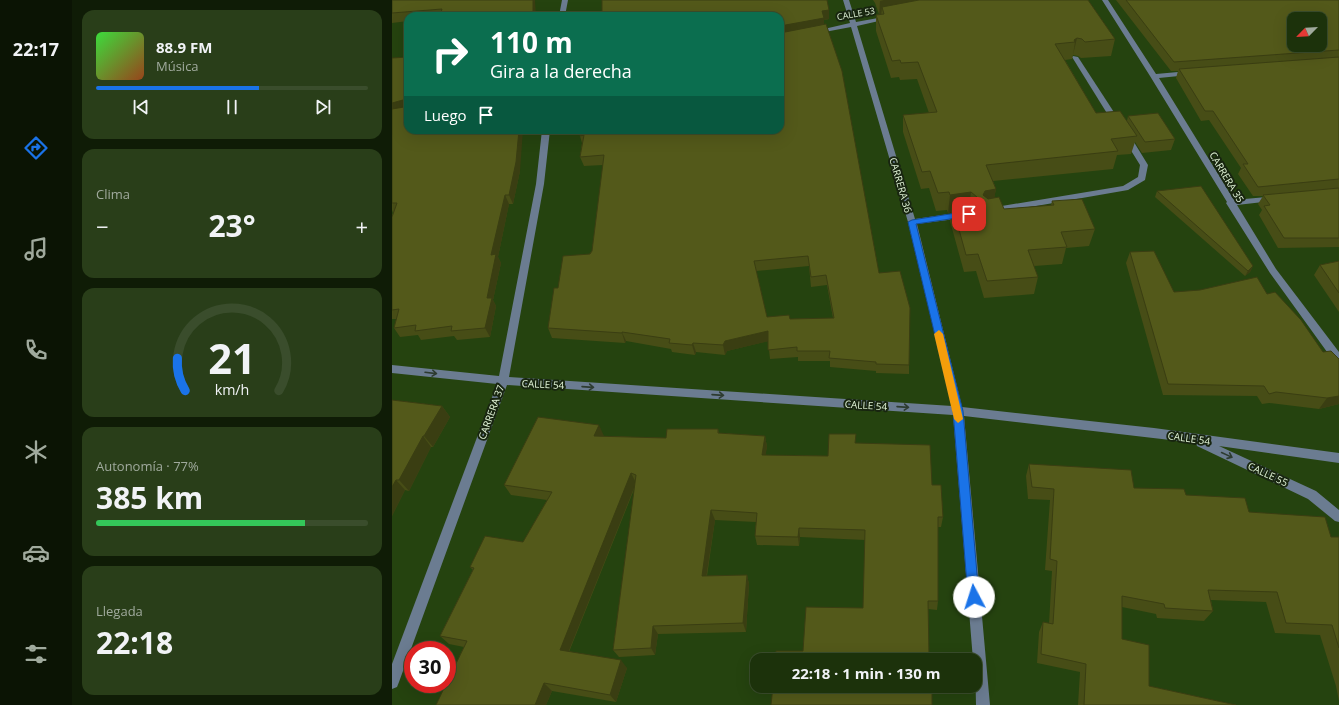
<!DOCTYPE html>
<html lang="es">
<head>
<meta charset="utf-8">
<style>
  :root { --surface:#1c320b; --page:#293e19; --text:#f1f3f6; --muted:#a0aa9d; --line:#3a4d2c; --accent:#1a73e8 }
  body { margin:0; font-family:"Open Sans",sans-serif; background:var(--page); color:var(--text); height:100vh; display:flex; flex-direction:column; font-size:15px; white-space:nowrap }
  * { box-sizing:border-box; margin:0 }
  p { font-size:13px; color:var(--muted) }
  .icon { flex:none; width:22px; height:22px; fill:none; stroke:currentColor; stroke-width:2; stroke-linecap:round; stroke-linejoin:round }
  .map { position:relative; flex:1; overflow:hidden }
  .drawer { display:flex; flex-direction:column; gap:10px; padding:10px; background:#0f1c06; width:320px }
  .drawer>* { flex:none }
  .banner { position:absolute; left:12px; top:12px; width:380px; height:122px; border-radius:12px; box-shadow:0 4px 16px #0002,0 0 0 1px var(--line); background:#0b6e4f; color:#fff; overflow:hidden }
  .needle { width:26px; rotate:246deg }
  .controls { position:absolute; left:895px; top:12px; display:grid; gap:8px }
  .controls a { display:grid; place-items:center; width:40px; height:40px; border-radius:8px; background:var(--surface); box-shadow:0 4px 16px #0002,0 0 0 1px var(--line); font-size:20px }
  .speed { position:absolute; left:12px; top:641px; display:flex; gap:8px; font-size:20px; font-weight:700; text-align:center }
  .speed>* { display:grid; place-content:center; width:52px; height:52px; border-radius:50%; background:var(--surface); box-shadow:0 4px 16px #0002,0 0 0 1px var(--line); line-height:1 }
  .speed .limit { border:6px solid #d22; background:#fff; color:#111 }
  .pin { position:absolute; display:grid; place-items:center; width:34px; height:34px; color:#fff; margin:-17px; border-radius:8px; box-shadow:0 2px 6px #0006 }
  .me { position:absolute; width:44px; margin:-22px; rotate:355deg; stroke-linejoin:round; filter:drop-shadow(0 0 3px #0008) }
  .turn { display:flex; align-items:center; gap:14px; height:84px; padding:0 20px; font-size:18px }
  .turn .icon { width:52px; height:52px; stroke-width:2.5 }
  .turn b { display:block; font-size:28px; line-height:34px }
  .then { display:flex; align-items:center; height:38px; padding:0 20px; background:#0003; gap:8px; font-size:15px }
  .big { font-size:30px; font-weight:700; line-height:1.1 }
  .drawer .widget { flex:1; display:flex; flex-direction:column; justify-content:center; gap:6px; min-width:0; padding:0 14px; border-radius:12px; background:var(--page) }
  .drawer .dial { align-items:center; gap:0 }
  .dial svg { height:104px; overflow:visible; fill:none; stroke:var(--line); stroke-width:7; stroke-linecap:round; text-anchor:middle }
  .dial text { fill:var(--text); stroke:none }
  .song { display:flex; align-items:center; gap:12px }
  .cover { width:48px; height:48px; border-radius:6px; background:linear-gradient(135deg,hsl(120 70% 55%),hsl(20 70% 35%)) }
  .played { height:4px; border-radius:2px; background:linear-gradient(90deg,var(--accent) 60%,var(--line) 60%) }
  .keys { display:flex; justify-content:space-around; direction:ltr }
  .heat { display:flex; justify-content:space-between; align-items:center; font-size:22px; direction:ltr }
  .charge { height:6px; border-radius:3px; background:linear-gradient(90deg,#34c759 77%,var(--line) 0) }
  .trip { position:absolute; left:358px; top:653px; width:232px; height:40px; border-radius:12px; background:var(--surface); box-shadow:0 4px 16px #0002,0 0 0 1px var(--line); font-weight:700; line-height:40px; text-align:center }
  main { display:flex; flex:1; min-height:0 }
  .menu { display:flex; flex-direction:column; width:72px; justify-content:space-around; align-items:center; background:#0b1404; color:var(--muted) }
  .menu .icon { width:28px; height:28px }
  .menu .current { color:var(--accent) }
  .menu b { font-size:18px; color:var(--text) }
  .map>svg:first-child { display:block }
</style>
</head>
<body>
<main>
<nav class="menu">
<b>22:17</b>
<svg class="icon current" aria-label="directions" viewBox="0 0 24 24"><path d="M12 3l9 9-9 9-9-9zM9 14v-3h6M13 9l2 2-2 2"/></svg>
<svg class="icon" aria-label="music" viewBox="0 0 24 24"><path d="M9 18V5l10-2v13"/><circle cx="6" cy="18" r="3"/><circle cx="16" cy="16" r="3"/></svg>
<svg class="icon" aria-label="phone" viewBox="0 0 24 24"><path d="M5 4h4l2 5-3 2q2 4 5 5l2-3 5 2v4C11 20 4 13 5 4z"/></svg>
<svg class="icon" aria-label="climate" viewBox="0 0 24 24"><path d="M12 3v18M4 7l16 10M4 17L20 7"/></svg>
<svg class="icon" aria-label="car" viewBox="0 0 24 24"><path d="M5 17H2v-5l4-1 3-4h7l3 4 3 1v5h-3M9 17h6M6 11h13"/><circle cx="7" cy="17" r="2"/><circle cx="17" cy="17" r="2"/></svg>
<svg class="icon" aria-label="filters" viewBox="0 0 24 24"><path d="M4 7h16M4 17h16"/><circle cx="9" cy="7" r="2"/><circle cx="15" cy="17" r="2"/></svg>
</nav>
<section class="drawer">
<div class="widget">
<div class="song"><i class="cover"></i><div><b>88.9 FM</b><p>Música</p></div></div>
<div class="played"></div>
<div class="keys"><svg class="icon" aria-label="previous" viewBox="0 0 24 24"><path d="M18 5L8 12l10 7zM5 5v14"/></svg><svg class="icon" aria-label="pause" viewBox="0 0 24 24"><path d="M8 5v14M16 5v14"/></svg><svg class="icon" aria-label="next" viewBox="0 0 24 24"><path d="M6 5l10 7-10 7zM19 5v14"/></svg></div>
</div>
<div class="widget"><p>Clima</p>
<div class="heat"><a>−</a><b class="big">23°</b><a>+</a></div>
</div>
<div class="widget dial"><svg viewBox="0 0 100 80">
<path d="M14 69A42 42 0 1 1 86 69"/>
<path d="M14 69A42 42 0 0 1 8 44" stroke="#1a73e8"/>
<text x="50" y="56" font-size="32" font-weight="700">21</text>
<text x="50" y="72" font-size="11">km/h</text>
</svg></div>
<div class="widget"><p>Autonomía · 77%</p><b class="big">385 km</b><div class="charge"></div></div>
<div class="widget"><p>Llegada</p><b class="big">22:18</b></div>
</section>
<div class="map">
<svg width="947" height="705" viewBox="0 0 947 705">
  <rect width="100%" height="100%" fill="#25430f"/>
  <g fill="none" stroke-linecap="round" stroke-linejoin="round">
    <g fill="#6b7c91" fill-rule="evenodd">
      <path d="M170 0H176L173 16H167Z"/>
      <path d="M451 0H457L464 22 497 16 500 18 465 26 523 219 571 212 575 215 571 218 525 224 570 407 762 428 947 453V463L827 446 924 491 947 510V522L943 521 916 499 805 446 804 443 572 416 598 705H584L583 660H581L561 415 115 385 7 682 5 687 0 689V664L105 384 0 373V365L107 376 144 184 150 130H158L152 184 117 377 560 406 516 222 459 27 422 34 419 32 458 23Z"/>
      <path d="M710 0H716L764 74 797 71 801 73 797 75 767 78 842 200 884 196V200L881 201 845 205 884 269 947 352V364L943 363 878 273 834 203 835 202 758 76Z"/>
      <path d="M681 56 686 57 729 123 728 125H725L721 123 680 57Z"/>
      <path d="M731 134H737L756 165 753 180 736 190 598 214 594 211 598 208 731 186 746 177 748 165 730 136Z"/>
    </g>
  </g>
  <g fill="#474d16" fill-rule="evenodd">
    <path d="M0 0 144 16H16V21L0 23Z"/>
    <path d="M481 0H696L723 39 719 56 689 58 686 56 681 55 680 59 673 60 704 113 735 121 736 116 783 139 779 150 750 153 743 142 739 154 725 155 721 169 601 181 604 189 602 198 612 209 659 205 660 201 703 229 697 246 674 248 670 264 642 266 646 277 642 294 592 298 584 271 572 272 558 221 559 212 556 213 555 210 544 211 537 188 529 189 511 132V115L537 113 525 79 508 80 507 77 499 78 484 31V15L487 14 483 3Z"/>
    <path d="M724 0H947V247L886 248 867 215 870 210 866 204 871 196H861L846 174 849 168 817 120 809 121 784 78 786 71H779Z"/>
    <path d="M437 10V19L432 20V25L487 273 517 365V374L484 373V371L438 367V361H406V357L378 359 376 341 335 351 333 355 304 352 303 355 280 352 279 349 234 341 233 343 160 338 156 328 166 288 200 251 211 165 192 166 188 157 190 143 188 136 388 16ZM417 266 419 287 435 285 441 318 398 319 375 317 364 271Z"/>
    <path d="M0 58 128 171 121 204H117L106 257 109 263 101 300 104 306 98 337 65 340 62 336 29 340 26 335 8 337 2 328 5 319H0V217L1 213 0 210Z"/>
    <path d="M765 191 861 266 858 272 853 276 763 197Z"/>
    <path d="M738 252 782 292 875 294 931 352 947 359V404L927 409 877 403 870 404 865 396 771 395 734 263Z"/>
    <path d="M947 261V312L922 275 928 265Z"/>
    <path d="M0 400 50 406 58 417 41 447H39L17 491 13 490 0 516Z"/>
    <path d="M326 429 327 433 373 436 375 447 373 455 436 456 464 443 540 485 551 517 549 527H546V601L545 610 536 609 411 651 471 608 473 540 408 537 407 546 365 545 363 536 364 522 323 520 315 576 355 575 357 584 354 632 266 634 263 655 227 657 221 650 243 487 177 652 235 668 224 702 160 691 154 705H44L72 647 57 644 48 636 81 570 78 567 131 542 155 500 119 495 112 485 212 436H211L274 438Z"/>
    <path d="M637 464 742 488 794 495 857 512 939 537H947V701L944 686 928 635 883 633 874 602 819 600 821 611 812 621 765 618 764 614 730 607V639L757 686 844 705H686L688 672 645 663 647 632 651 622 657 624 660 571 653 570 658 500 636 499 634 476Z"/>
  </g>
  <g fill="#3a3e12">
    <path d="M141 0H143L144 16H141Z"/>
    <path d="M492 0H591L492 14 490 7 489 17H487L488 1Z"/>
    <path d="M437 10V19L432 20V27L388 35V26L430 11Z"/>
    <path d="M685 38 681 55 683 42 682 40Z"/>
    <path d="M11 100 16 110 0 112V103Z"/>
    <path d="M127 130H131L128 171 121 204 117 195Z"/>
    <path d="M604 189 601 206 591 195 593 191Z"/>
    <path d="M579 192 577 210 560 204 559 212 556 213 558 195Z"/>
    <path d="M113 195 117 204 106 257 109 263 101 300 104 306 98 337 93 328 95 298 99 255Z"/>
    <path d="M861 266 858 272 853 276 856 271Z"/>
    <path d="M376 331 377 341 335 351 333 355 331 345 333 341Z"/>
    <path d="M230 332 234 341 233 343 230 333Z"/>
    <path d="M301 343 304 352 303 355 300 345Z"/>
    <path d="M947 396V404L927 409 935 398Z"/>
    <path d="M50 406 58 417 41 447 32 436Z"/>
    <path d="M207 425 212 436 207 447 202 436Z"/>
    <path d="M31 436 39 447 17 491 7 480Z"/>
    <path d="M373 436 375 447 372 465 370 455Z"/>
    <path d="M239 473 244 483 174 658 168 650Z"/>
    <path d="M4 480 13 490 0 516V487Z"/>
    <path d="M319 510 323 520 313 585 310 576Z"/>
    <path d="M407 528 408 537 407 546 406 537Z"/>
    <path d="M355 575 357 584 354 632 351 623Z"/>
    <path d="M261 626 266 634 263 655 259 648Z"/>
    <path d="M229 660 235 668 224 702 218 695Z"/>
    <path d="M152 683 160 691 154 705H143Z"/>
  </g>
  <g fill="#53591a" stroke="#3a3e12" fill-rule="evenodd">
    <path d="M0 0H141V16H48L50 9 0 13Z"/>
    <path d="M210 0H435L437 10 430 11 432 18 388 26V16H210Z"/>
    <path d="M527 0H696L723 39 693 42 690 39 685 38 682 40 683 42 663 44 704 113 728 111 745 136 719 139 726 151 594 165 604 189 593 191 591 195 596 199 607 197 612 209 662 205 660 201 690 199 703 229 669 232 675 247 636 250 646 277 595 281 586 254 574 255 560 204 580 201 585 197 579 192 558 195 557 192 546 193 538 171 530 172 511 115 545 112 526 62 509 63 508 60 500 61 484 15 492 14 490 7Z"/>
    <path d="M734 0H947V50L782 62ZM902 19H928V45H902Z"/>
    <path d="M434 24 450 71 487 273 508 271 518 308 517 365 484 364V362L437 358 438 351H405V347L376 350V331L333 341 331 345 301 343 300 345 277 343 278 339 230 332V333L156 328 162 288H166L171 256 198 254 200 251 212 155 188 157 192 135 188 136 189 130H388V33ZM416 256 419 277 434 275 442 318 398 319 397 315 375 317 362 261Z"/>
    <path d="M16 57V130H127L124 162 117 195H113L99 255 104 254 95 298H100L93 328 59 331 60 326 23 331 24 325 2 328 7 309 0 310V217L5 203H0V109L12 107 13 102 11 100 0 103V58Z"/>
    <path d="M947 57V179L866 187 851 164H856L821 111H813L787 69Z"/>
    <path d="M766 113 783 139 753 142 736 116Z"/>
    <path d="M809 186 861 266 856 271 765 191Z"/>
    <path d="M947 188V238H892L872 206 878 205 871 195Z"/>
    <path d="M762 251 782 292 808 290 865 277 875 294 883 292 909 320 931 352 939 351 947 359V396L935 398 884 392 877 394 872 386 776 384 738 252Z"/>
    <path d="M947 261V293L928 265Z"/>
    <path d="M0 400 50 406 32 436H31L7 480H4L0 487Z"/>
    <path d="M146 417 207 425 202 436 274 438 275 429H326V433L373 436 370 455 436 456 437 434H464L463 443 538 445 540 485H549L551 517H546V601H536L537 655H539V660H383L384 651H411L414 607 471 608 473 530 407 528 406 537 363 536 365 513 319 510 310 576 355 575 351 623 261 626 259 648 221 650 244 475 239 473 168 650 229 660 218 695 152 683 143 705H44L54 684H55V682L75 641 48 636 82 568 78 567 93 536 131 542 160 492 112 485Z"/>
    <path d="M637 464 739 470 742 488 792 489 794 495 853 498 857 512 933 517 939 537H947V648L940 625 894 623 885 592 816 590 821 611 773 608 772 604 730 596V639L757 645V686L844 705H692L694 664 649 654 651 622 661 624 665 561 658 559 662 489 640 487Z"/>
    <path d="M381 686H540V705H379Z"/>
  </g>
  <defs><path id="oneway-shaft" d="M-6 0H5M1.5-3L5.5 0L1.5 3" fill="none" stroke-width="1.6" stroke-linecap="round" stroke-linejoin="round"/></defs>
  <g stroke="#2d3b30">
    <use href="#oneway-shaft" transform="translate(39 373) rotate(7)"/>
    <use href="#oneway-shaft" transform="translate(196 387) rotate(4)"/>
    <use href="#oneway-shaft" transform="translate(326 395) rotate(4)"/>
    <use href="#oneway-shaft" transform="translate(511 407) rotate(4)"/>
    <use href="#oneway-shaft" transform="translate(835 455) rotate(25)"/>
  </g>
  <path fill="#1a73e8" stroke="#114b97" d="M577 211 579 212V216L524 224 571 411 587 597 586 601 582 602 577 601 576 597 561 411 516 222 520 220Z"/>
  <path fill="#f59e0b" d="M547 330 551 334 571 419 566 423 562 419 542 334Z"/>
  <g text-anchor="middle" stroke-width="4" stroke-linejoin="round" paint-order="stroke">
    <g font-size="9" fill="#e0f3d6" stroke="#182510">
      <text transform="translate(464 14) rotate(-10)" y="3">CALLE 53</text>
    </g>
    <g font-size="10" fill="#e0f3d6" stroke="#182510">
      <text transform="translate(835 177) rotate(59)" y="4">CARRERA 35</text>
      <text transform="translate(509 185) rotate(74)" y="4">CARRERA 36</text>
      <text transform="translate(151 384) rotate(3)" y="4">CALLE 54</text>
      <text transform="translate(474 405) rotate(4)" y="4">CALLE 54</text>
      <text transform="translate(99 412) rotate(-70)" y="4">CARRERA 37</text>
      <text transform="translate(797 438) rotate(8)" y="4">CALLE 54</text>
      <text transform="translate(876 474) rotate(25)" y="4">CALLE 55</text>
    </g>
  </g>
</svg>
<div class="controls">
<a><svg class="needle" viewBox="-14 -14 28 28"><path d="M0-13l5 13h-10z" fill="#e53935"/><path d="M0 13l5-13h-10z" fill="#a0aa9d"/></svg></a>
</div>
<div class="speed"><div class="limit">30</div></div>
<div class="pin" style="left:577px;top:214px;background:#d93025"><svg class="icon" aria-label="arrive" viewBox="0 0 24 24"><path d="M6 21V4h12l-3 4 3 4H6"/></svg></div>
<svg class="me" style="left:582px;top:597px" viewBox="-20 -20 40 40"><circle r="19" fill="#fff"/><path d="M0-13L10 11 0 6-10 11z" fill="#1a73e8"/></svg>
<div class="trip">22:18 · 1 min · 130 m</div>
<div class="banner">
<div class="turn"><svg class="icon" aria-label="right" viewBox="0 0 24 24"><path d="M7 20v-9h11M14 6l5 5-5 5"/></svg><div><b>110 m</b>Gira a la derecha</div></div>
<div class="then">Luego<svg class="icon" aria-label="arrive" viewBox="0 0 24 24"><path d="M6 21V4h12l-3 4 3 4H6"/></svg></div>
</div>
</div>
</main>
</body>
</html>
